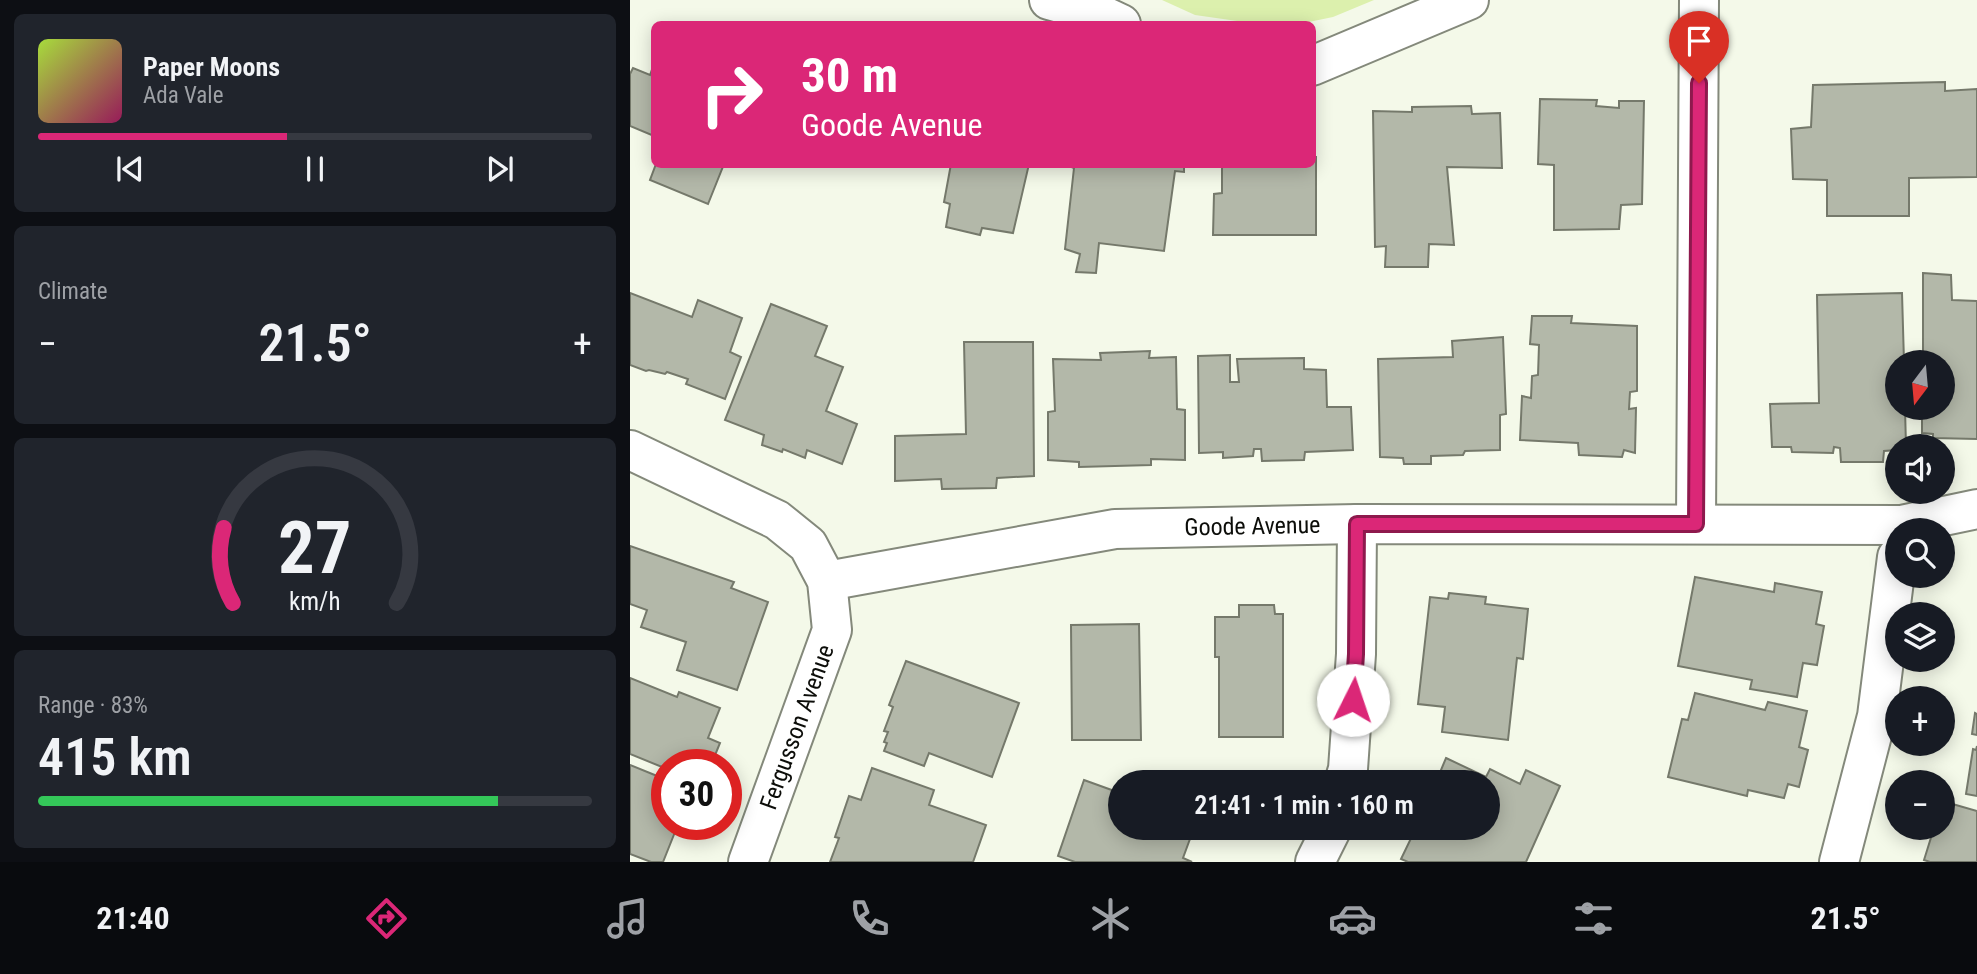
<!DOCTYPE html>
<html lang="en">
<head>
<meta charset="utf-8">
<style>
  :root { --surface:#171b24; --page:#20242c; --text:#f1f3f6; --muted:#9ea1a6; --line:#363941; --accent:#db2777 }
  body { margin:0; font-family:"Roboto Condensed",sans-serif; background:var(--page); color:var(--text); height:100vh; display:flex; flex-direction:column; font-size:26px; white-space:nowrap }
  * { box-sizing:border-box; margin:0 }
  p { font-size:23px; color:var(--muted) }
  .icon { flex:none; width:38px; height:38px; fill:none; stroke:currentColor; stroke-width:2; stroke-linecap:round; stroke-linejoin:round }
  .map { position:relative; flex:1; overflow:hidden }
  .details { display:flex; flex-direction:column; gap:14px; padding:14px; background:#0d0f14; width:630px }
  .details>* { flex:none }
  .guide { position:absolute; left:21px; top:21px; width:665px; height:147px; border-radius:10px; box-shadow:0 4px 18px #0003; background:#db2777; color:#fff; overflow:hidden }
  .needle { width:46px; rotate:196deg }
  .buttons { position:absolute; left:1255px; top:350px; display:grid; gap:14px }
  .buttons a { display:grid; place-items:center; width:70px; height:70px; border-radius:50%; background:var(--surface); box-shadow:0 4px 18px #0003; font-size:35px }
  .speed { position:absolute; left:21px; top:749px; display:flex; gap:14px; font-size:35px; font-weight:700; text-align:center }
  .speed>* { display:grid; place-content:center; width:91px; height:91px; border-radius:50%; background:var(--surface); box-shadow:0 4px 18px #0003; line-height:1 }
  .speed .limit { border:10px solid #d22; background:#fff; color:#111 }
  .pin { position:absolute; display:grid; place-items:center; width:60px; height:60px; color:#fff; margin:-72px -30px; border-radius:50% 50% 50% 0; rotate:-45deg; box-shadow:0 0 7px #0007 }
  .pin .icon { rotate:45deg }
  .me { position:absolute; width:77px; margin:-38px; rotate:4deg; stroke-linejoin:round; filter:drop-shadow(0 0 5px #0008) }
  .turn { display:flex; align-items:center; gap:24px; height:147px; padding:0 35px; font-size:32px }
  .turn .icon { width:91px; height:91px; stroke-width:2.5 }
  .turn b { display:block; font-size:49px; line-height:60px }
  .big { font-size:52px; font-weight:600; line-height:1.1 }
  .details .widget { flex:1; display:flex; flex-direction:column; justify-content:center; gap:10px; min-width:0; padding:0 24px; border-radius:10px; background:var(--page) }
  .details .dial { align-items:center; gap:0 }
  .dial svg { height:182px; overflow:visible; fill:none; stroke:var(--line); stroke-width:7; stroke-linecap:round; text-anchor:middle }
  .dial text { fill:var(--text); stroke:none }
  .song { display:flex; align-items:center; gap:21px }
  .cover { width:84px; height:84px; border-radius:10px; background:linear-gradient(135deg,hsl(80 70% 55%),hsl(330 70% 35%)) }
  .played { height:7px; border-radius:4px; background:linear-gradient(90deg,var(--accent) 45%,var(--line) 45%) }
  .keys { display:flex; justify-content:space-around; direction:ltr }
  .heat { display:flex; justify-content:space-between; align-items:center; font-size:38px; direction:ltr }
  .charge { height:10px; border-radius:5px; background:linear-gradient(90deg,#34c759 83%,var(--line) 0) }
  .trip { position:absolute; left:478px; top:770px; width:392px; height:70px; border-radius:35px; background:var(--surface); box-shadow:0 4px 18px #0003; font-weight:600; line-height:70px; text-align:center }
  .menu { display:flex; height:112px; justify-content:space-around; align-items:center; background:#090b0e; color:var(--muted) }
  .menu .icon { width:49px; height:49px }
  .menu .active { color:var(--accent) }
  .menu b { font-size:32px; color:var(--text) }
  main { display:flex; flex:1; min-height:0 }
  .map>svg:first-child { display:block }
</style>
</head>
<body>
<main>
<section class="details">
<div class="widget">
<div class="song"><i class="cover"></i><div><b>Paper Moons</b><p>Ada Vale</p></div></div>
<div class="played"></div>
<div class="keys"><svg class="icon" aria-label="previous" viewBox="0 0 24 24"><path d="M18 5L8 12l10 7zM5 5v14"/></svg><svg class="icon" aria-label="pause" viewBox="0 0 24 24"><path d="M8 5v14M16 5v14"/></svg><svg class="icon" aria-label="next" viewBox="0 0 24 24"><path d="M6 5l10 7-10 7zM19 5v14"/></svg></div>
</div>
<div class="widget"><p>Climate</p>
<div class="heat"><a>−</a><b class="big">21.5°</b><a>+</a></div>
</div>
<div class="widget dial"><svg viewBox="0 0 100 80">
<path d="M14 69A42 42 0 1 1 86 69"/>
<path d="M14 69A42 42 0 0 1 10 36" stroke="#db2777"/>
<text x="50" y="56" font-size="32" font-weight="700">27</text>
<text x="50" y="72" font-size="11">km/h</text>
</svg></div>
<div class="widget"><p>Range · 83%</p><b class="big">415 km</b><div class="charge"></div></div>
</section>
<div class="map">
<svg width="1347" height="862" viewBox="0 0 1347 862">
  <rect width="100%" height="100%" fill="#f4f9e9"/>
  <path fill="#dcf0ad" d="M532 0H744L703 17 669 24H628L565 15Z"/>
  <g fill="#b3b8a9" stroke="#75796b" stroke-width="2">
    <path d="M24 64V136L0 126V74L3 68 20 75Z"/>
    <path d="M1315 82V91L1347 89V177L1279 178V216H1197V180L1163 179 1161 129 1181 127 1183 85Z"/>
    <path d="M910 99 967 100 966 106 989 108V101H1014L1012 204 991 205 989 229 924 230V165L908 164Z"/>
    <path d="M841 106 842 114 870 113 872 168 817 167 824 245 799 244 798 267H755L756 246 745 247 743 111 782 112V107Z"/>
    <path d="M682 157H686V235H583L584 194 592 193V164H682Z"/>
    <path d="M26 164H94L78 204 20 180Z"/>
    <path d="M321 164H399L383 233 352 228 350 235 316 227 320 204 314 202Z"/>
    <path d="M554 164V172L545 171 534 251 469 243 466 273 446 272 450 254 435 249 444 168 434 164Z"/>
    <path d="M1293 273 1321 275 1322 300 1347 301V439L1303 438V434L1292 433V408H1312V362H1293Z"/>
    <path d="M0 293 62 317 68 300 112 318 100 352 111 357 95 399 56 384 58 379 37 372 35 374 19 370 16 371 0 365Z"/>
    <path d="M1272 293 1274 362H1267V408H1275L1276 446H1267V450L1254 451 1253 462H1211L1210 448 1204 447 1203 453 1162 452 1161 447H1142L1140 404 1189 403 1187 295Z"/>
    <path d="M141 304 197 326 185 356 213 367 196 411 227 424 212 464 177 450 175 458 153 449 152 452 132 445 134 435 95 420Z"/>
    <path d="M902 316H942L941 323 1007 326V391L1000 392 999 409 1006 408 1005 453 994 450 992 457 949 455 948 443 890 440 892 396 901 398 902 376 908 375 909 345 900 344Z"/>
    <path d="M873 337 876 414 870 415V450L835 451 833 455 801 456V464H774L773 458 750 457 748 359 823 357 822 341Z"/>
    <path d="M334 342H403L404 476 367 478 366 488 312 489 311 479 265 481V436L336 434Z"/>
    <path d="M520 351 519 358 546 357 547 409 555 410V460L521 459V465L449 467V462L418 460V412L425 411 423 359 471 360 470 353Z"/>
    <path d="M600 355V382H609L607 359 674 358V369L696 370 697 407H721L723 450 675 452 674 460 632 461 631 449H624L623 456 593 458V452L569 453 568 356Z"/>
    <path d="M0 546 104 582 101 588 138 602 107 690 47 670 56 642 11 627 17 610 0 604Z"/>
    <path d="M1065 577 1144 592 1145 583 1192 592 1186 624 1194 626 1187 665 1173 663 1167 697 1120 689 1122 680 1048 666Z"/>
    <path d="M819 593 856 597 855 604 898 609 893 659 887 658 878 740 812 732 815 707 788 704 800 597 818 599Z"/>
    <path d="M609 605H644L645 614H653V737H589V657H585V617H609Z"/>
    <path d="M509 624 511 740H442L441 625Z"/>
    <path d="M276 661 389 703 362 777 299 753 294 766 254 751 257 743 254 742 258 732 254 731 263 707 259 705Z"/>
    <path d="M0 678 47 697 49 692 90 708 78 738 90 743 81 765H37V769L0 754Z"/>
    <path d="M1065 693 1135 710 1138 702 1177 711 1169 747 1178 750 1169 787 1158 784 1154 798 1118 790 1117 796 1038 777 1052 719 1058 720Z"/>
    <path d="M1345 713 1347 714V735L1342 734Z"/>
    <path d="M1347 746V796L1336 794 1343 749 1346 750Z"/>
    <path d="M816 758 856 777 860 769 890 784 896 770 930 786 896 862H778L771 859 786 828H858V782H806Z"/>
    <path d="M0 765 37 780V824H58L54 836 45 832 33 862H21L0 854Z"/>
    <path d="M242 768 304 790 299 805 356 825 343 862H200L209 838 205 837 219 796 231 800Z"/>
    <path d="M454 780 490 793V828H564L553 858 562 862H445L428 856Z"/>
    <path d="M1312 801 1347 811V862H1300L1294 860 1304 828H1312Z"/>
  </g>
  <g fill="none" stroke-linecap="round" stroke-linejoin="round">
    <g stroke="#84897b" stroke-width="42">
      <g id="minor">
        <path d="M419 0 472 15 491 24"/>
        <path d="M682 66 839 0"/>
        <path d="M0 450 147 520 178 545 197 581 202 630 118 862"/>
        <path d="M1066 524 1069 0"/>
        <path id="s1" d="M197 581 485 529 727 524 1271 525 1347 509"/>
        <path d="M714 782 718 769 726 654 727 524"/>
        <path d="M685 862 702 828"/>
        <path d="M1209 862 1247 716 1267 557"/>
      </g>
    </g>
    <use href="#minor" stroke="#fff" stroke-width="38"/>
  </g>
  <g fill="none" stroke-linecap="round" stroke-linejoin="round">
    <g stroke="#8e194d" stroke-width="18">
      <path id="route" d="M723 700 726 654 727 524H1066L1069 83"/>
    </g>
    <use href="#route" stroke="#db2777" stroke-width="12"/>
  </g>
  <g text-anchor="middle" stroke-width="6" stroke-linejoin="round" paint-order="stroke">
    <g font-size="24" fill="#0c0d09" stroke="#fff">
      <text dy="8" stroke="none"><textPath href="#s1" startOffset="430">Goode Avenue</textPath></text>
      <text transform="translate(167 727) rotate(-70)" y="8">Fergusson Avenue</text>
    </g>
  </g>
</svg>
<div class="buttons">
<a><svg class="needle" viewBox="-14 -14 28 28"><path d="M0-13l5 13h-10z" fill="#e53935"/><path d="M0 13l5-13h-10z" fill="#9ea1a6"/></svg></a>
<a><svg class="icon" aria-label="sound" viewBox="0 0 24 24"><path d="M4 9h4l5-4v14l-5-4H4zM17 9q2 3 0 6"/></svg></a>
<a><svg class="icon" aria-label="search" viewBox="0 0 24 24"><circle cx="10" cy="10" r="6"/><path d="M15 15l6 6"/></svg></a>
<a><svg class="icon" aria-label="layers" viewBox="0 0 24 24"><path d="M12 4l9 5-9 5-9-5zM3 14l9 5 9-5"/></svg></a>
<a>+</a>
<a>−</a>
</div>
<div class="speed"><div class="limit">30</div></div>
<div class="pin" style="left:1069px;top:83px;background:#d93025"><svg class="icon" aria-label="arrive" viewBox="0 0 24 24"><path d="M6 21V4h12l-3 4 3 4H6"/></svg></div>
<svg class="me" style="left:723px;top:700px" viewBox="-20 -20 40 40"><circle r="19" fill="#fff"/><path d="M0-13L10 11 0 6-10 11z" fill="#db2777"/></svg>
<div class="trip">21:41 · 1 min · 160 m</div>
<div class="guide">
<div class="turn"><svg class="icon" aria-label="right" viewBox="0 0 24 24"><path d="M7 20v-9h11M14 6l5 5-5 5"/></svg><div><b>30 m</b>Goode Avenue</div></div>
</div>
</div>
</main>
<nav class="menu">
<b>21:40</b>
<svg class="icon active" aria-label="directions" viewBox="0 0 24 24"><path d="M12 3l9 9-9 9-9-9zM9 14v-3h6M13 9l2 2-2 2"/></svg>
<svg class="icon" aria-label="music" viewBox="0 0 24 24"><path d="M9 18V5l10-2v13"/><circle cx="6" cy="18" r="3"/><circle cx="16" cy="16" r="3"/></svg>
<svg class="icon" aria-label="phone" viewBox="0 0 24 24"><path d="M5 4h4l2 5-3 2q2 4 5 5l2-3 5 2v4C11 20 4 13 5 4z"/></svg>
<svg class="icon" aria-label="climate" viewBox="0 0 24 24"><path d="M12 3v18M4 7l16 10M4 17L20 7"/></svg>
<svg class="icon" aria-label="car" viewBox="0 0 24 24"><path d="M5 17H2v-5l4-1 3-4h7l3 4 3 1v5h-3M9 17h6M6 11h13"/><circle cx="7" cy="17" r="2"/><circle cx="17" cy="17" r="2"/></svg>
<svg class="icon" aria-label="filters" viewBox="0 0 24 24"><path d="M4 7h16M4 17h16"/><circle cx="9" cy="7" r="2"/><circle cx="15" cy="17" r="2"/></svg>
<b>21.5°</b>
</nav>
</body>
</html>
